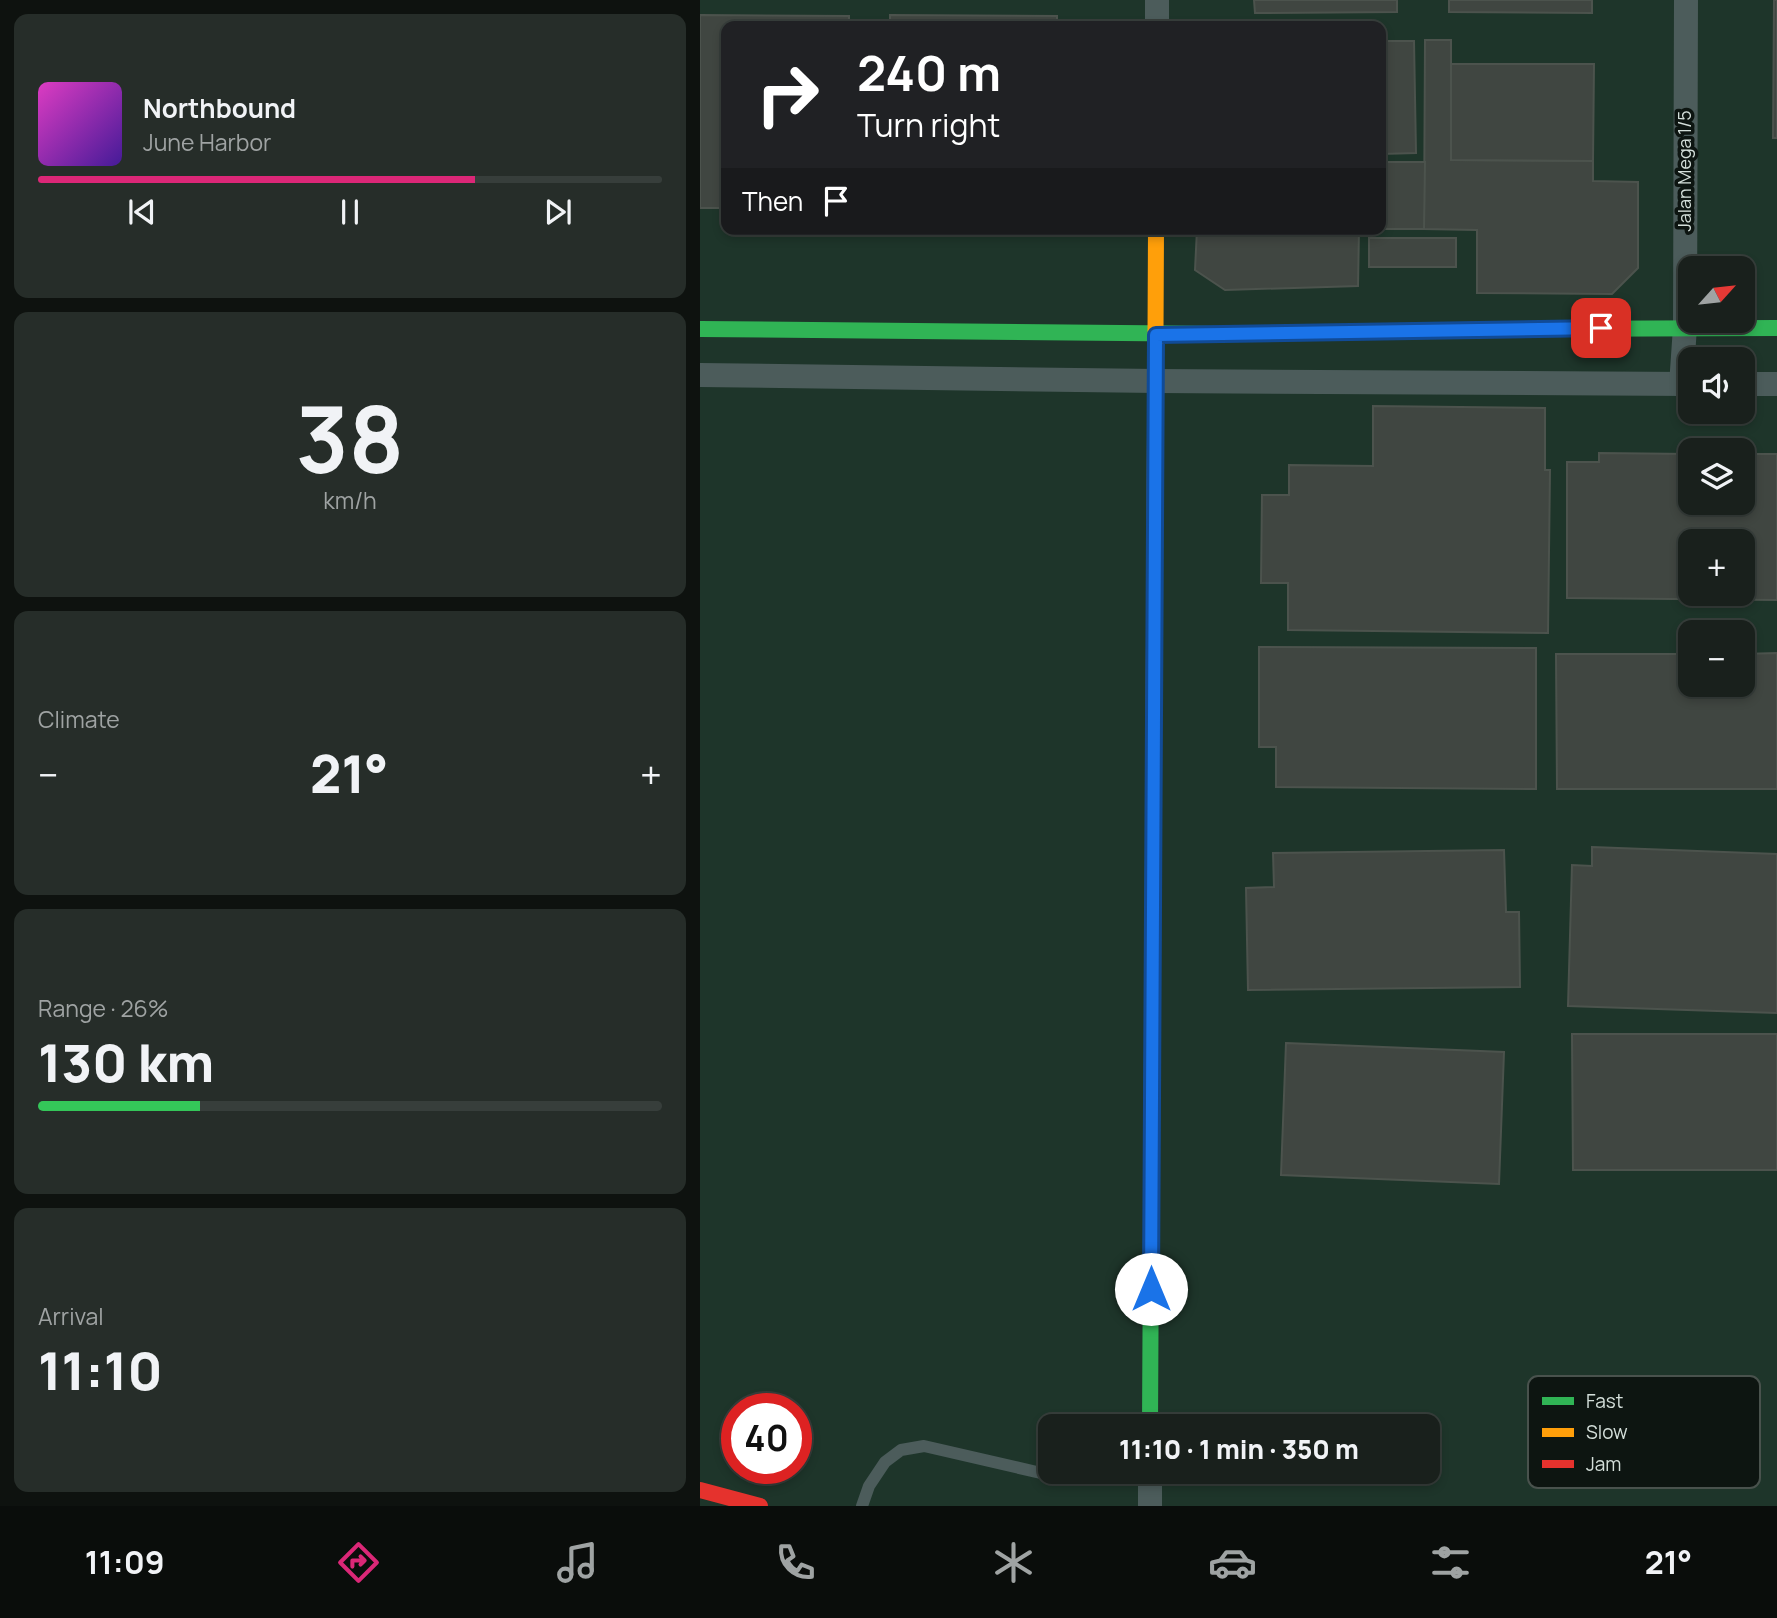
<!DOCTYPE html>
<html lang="en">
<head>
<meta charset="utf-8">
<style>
  :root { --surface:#19201c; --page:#262d29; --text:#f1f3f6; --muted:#9fa3a3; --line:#373e3b; --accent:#db2777 }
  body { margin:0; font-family:Manrope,sans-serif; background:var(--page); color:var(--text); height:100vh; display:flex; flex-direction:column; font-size:26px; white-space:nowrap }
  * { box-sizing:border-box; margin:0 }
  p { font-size:23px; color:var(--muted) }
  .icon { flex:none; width:38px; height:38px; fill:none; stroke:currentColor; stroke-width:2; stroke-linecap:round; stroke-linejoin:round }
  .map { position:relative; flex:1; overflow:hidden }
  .sheet { display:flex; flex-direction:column; gap:14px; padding:14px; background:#0e120f; width:700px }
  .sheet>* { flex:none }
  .hud { position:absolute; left:21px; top:21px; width:665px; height:214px; border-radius:14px; box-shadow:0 4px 10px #0003,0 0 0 2px var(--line); background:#202124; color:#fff; overflow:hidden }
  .needle { width:46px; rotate:63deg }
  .tools { position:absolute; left:978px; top:256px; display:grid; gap:14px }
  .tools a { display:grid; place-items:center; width:77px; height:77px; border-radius:14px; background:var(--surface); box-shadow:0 4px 10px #0003,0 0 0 2px var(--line); font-size:35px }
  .speed { position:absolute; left:21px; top:1393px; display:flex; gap:14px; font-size:35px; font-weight:700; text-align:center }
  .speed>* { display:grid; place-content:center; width:91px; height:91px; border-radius:50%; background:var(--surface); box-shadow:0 4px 10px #0003,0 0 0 2px var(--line); line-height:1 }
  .speed .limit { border:10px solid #d22; background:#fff; color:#111 }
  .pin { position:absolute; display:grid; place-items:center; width:60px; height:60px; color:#fff; margin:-30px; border-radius:14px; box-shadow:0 4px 10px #0006 }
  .me { position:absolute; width:77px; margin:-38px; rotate:0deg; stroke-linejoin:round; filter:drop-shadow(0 0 5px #0008) }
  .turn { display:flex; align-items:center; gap:24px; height:147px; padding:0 21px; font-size:32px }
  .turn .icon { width:91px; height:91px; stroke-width:2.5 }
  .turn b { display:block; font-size:49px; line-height:60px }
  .then { display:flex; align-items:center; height:66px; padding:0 21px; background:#0003; gap:14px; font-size:26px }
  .big { font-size:52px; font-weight:800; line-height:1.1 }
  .sheet .card { flex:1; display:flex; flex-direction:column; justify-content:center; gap:10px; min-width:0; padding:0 24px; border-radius:14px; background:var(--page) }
  .sheet .dial { align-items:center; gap:0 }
  .dial b { font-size:91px; line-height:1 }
  .song { display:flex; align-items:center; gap:21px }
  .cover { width:84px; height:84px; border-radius:10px; background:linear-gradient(135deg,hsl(310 70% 55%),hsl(260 70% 35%)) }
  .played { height:7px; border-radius:4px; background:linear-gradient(90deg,var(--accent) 70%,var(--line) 70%) }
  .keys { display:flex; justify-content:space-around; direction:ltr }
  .heat { display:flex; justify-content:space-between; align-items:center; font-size:38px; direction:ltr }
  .charge { height:10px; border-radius:5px; background:linear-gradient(90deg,#34c759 26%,var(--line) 0) }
  .trip { position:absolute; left:338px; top:1414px; width:402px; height:70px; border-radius:14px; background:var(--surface); box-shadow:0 4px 10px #0003,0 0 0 2px var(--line); font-weight:800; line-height:70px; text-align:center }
  .menu { display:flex; height:112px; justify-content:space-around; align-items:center; background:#0a0d0b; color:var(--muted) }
  .menu .icon { width:49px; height:49px }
  .menu .selected { color:var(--accent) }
  .menu b { font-size:32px; color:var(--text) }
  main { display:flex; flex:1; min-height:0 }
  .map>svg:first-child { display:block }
</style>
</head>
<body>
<main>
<section class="sheet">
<div class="card">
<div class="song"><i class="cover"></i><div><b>Northbound</b><p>June Harbor</p></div></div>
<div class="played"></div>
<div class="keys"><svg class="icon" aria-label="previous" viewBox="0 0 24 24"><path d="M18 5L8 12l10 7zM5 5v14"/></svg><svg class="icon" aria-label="pause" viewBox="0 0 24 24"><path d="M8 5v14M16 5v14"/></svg><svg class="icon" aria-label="next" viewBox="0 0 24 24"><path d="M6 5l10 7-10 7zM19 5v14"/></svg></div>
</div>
<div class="card dial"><b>38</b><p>km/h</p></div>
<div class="card"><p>Climate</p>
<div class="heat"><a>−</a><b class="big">21°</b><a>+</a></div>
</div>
<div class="card"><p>Range · 26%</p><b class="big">130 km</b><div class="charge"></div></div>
<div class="card"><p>Arrival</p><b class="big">11:10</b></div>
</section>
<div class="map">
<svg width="1077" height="1506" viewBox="0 0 1077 1506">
  <rect width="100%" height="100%" fill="#212b26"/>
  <path fill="#1e352a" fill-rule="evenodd" d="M0 0H1077V1506H0ZM26 26H681V229H26ZM990 268H1043V320H990ZM990 359H1043V411H990ZM990 450H1043V502H990ZM990 541H1043V593H990ZM990 632H1043V684H990ZM37 1409H96V1468H37ZM350 1426H728V1472H350Z"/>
  <g fill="#404641" stroke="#4c534d" stroke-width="2" fill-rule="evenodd">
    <path d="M554 0H697V12L555 13Z"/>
    <path d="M749 0H892V13L749 12Z"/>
    <path d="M1074 0H1077V138H1073Z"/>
    <path d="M0 15 149 16V26H26V208H0Z"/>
    <path d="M190 15 357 16V26H190Z"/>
    <path d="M725 40H751V160L893 161V181L938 182V268L912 294 777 293V230L724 229Z"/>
    <path d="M681 41H714L716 153 681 154Z"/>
    <path d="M751 64H894L893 161 751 160Z"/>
    <path d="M681 162H725L724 229H681Z"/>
    <path d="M497 229H659L658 286 525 290 495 270Z"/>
    <rect x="669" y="238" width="87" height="29"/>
    <path d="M673 406 845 408V470H850L848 633 588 630V583H561L562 495H589V465L673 466Z"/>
    <path d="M899 453 990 454V502H1043V454H1077V600L867 598V462H899ZM990 541H1043V593H990Z"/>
    <path d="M559 647 836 648V789L576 787V747H559Z"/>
    <path d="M1077 653V789H857L856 654H990V684H1043V654Z"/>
    <path d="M892 847 1077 854V1013L868 1006 872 865 892 866Z"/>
    <path d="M804 850 806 912H819L820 987 548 990 546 888 574 887 573 853Z"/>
    <path d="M872 1034H1077V1170H873Z"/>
    <path d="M586 1043 804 1052 799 1184 581 1175Z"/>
  </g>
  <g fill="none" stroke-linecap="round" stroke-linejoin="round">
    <path stroke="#4c5c5b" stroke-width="12" d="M162 1506 169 1486 185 1462 201 1450 224 1446 354 1476"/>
    <g stroke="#4c5c5b" stroke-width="24">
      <path d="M457 26V0"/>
      <path d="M0 375 457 381 990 384"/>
      <path d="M1043 384H1077"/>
      <path d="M981 385 985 327 986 0"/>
      <path d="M450 1506V1472"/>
    </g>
    <g stroke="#30b455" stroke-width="16">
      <path d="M0 329 527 334"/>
      <path d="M823 329 1077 328"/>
      <path d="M450 1426 453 857"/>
    </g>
    <path stroke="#ff9f0a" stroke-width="16" d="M453 857 456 229"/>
    <g stroke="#e5322d" stroke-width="16">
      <path d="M527 334 823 329"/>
      <path d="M0 1490 60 1506"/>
    </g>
  </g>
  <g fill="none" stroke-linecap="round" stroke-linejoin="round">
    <g stroke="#114b97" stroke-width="18">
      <path id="route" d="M451 1289 456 335 901 328"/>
    </g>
    <use href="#route" stroke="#1a73e8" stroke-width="12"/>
  </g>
  <g text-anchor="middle" stroke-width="7" stroke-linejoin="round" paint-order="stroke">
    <g font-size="18" fill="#d4dfda" stroke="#0d1511">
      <text transform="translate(985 171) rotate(-90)" y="6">Jalan Mega 1/5</text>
    </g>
  </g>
  <rect x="828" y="1376" width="232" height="112" rx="10" fill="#0d1511" stroke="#49524d" stroke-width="2"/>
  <rect x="842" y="1397" width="32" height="8" fill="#30b455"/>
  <rect x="842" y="1428" width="32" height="9" fill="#ff9f0a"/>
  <rect x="842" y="1460" width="32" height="8" fill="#e5322d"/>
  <g font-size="19" fill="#d4dfda">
    <text x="886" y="1408">Fast</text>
    <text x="886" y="1439">Slow</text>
    <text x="886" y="1471">Jam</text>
  </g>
</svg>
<div class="tools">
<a><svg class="needle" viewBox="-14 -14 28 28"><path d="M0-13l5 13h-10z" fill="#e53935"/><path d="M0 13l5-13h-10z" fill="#9fa3a3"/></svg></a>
<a><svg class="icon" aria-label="sound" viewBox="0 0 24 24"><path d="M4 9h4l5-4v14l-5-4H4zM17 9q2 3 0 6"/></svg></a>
<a><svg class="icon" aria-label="layers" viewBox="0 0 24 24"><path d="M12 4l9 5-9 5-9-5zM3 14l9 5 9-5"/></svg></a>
<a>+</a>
<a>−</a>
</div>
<div class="speed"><div class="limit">40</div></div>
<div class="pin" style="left:901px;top:328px;background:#d93025"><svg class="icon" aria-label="arrive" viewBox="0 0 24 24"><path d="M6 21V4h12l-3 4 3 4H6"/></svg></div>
<svg class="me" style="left:451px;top:1289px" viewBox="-20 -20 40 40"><circle r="19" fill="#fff"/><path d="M0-13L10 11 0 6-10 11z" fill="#1a73e8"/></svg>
<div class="trip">11:10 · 1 min · 350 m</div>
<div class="hud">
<div class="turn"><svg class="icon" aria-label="right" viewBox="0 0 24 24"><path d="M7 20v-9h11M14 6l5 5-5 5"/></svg><div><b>240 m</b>Turn right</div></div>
<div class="then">Then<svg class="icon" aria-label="arrive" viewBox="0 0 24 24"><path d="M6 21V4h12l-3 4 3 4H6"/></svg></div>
</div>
</div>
</main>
<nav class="menu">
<b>11:09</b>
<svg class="icon selected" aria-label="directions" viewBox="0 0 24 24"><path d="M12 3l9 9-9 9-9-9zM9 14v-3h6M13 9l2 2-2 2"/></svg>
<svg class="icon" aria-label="music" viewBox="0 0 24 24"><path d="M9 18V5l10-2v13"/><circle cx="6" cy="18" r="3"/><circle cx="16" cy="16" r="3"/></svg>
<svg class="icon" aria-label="phone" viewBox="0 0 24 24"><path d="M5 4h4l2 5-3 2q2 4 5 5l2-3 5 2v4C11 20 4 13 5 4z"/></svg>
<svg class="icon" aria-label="climate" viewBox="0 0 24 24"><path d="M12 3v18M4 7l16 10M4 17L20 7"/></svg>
<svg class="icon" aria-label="car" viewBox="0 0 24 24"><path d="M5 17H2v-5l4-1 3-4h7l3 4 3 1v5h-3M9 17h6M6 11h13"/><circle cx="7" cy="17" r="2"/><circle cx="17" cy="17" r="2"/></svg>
<svg class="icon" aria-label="filters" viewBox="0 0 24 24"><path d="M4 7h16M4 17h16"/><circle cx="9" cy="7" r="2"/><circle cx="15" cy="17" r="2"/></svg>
<b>21°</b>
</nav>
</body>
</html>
